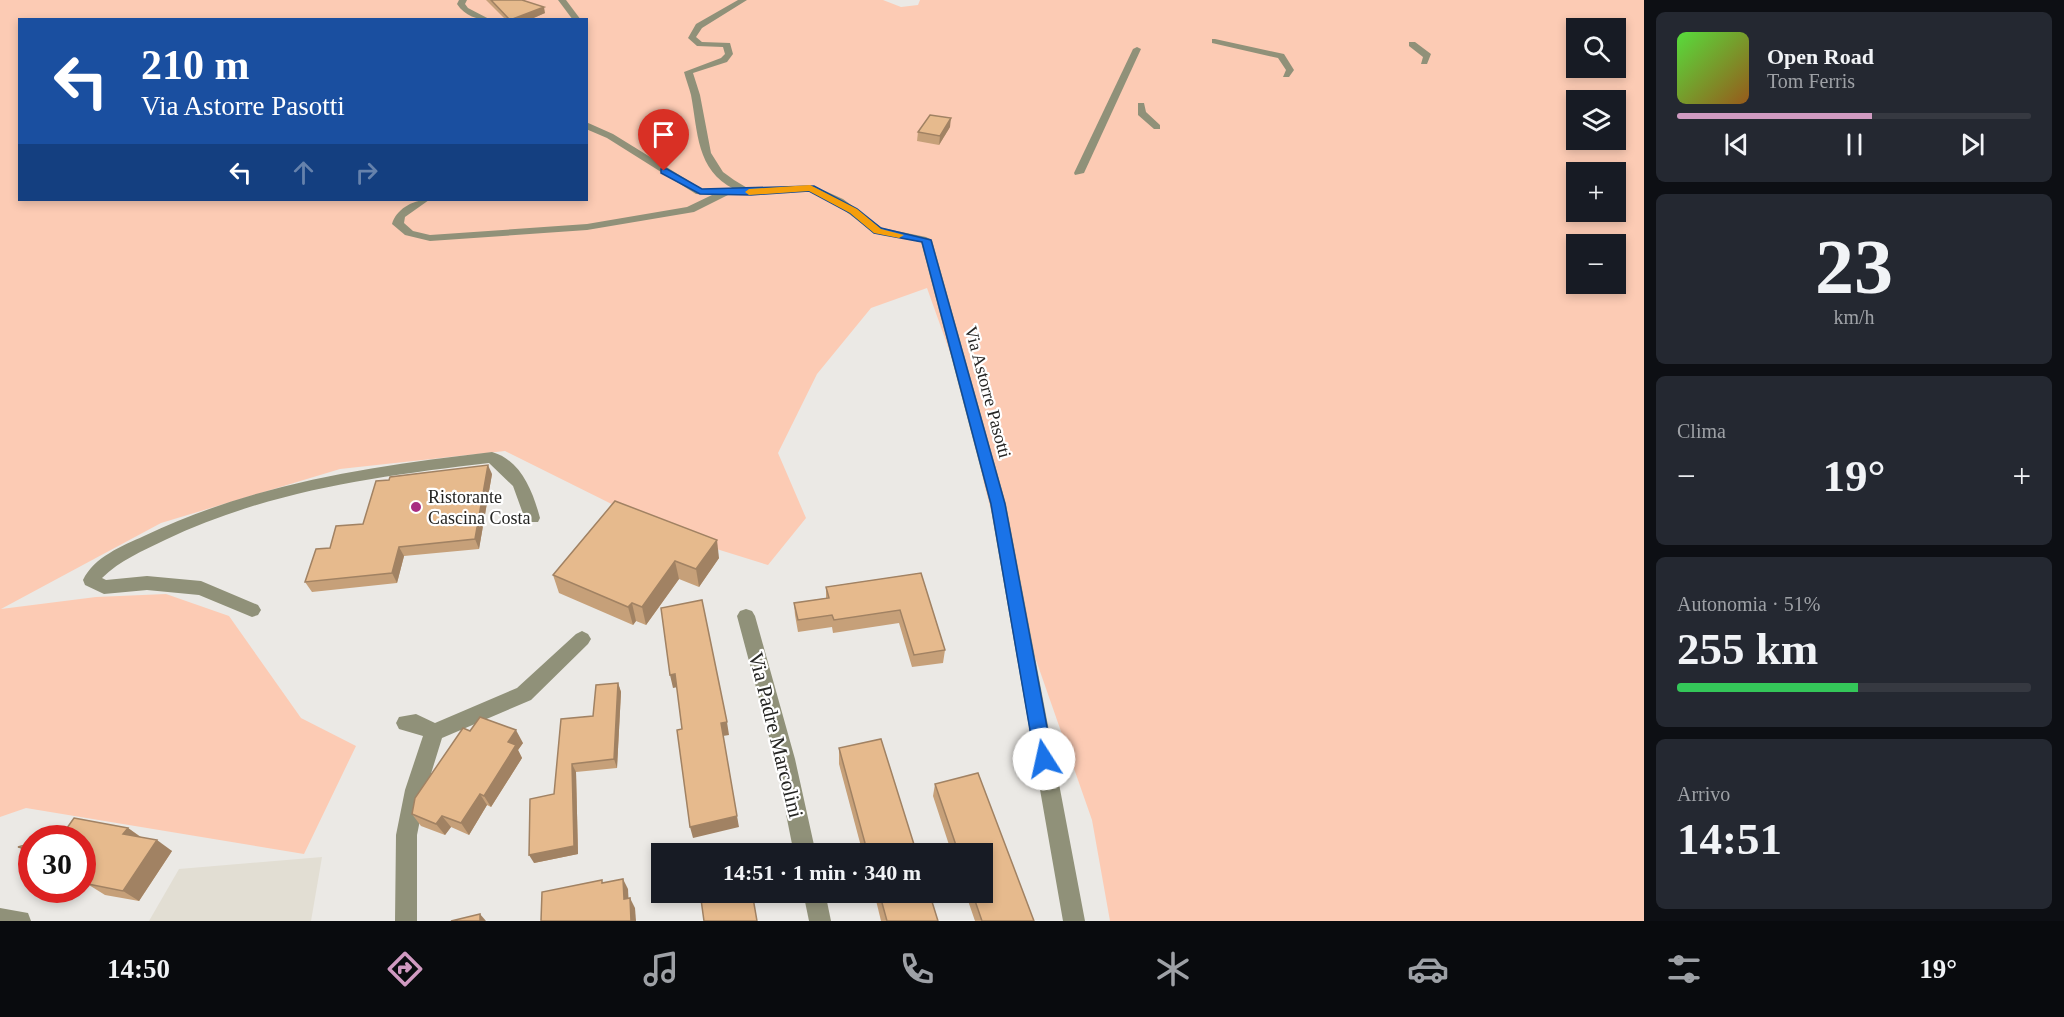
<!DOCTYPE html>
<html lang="it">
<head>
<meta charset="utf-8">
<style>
  :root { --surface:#171b24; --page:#242831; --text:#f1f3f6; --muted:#9ea1a6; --line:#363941; --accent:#d09ac1 }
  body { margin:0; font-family:Georgia,serif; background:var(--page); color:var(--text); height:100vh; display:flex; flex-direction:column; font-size:22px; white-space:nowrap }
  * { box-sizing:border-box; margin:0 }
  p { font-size:20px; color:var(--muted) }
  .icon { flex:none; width:33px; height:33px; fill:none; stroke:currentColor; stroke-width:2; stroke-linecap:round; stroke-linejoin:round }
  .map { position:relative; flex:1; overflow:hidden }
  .sheet { display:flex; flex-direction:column; gap:12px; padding:12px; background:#0d0f14; width:420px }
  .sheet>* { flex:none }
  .hud { position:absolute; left:18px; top:18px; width:570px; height:183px; border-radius:0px; box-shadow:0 3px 9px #0003; background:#1a4fa0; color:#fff; overflow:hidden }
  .tools { position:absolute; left:1566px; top:18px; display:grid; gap:12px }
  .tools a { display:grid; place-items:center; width:60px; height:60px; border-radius:0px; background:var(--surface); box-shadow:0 3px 9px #0003; font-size:30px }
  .speed { position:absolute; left:18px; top:825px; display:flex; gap:12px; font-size:30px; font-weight:700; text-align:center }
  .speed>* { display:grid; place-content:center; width:78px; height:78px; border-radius:50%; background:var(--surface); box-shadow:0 3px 9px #0003; line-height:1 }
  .speed .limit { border:9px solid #d22; background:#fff; color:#111 }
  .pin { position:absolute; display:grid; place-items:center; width:51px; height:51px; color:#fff; margin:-62px -26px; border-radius:50% 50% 50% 0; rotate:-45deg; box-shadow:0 0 6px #0007 }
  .pin .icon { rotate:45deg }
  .me { position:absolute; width:66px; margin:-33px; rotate:350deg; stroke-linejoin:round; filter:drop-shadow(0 0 4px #0008) }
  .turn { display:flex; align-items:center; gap:21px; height:126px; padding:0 24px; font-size:27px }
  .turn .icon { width:78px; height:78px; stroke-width:2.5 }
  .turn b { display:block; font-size:42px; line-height:51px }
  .lanes { display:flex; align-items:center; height:57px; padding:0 24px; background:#0003; justify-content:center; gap:30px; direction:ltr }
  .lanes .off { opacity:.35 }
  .big { font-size:45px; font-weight:600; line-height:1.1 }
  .sheet .tile { flex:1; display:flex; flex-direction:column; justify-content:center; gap:9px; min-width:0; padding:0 21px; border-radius:9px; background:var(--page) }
  .sheet .dial { align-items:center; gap:0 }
  .dial b { font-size:78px; line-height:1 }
  .song { display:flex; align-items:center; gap:18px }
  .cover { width:72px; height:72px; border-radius:9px; background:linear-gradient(135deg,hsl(110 70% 55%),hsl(30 70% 35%)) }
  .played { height:6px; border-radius:3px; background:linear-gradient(90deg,var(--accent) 55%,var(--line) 55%) }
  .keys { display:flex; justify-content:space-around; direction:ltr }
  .heat { display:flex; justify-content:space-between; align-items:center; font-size:33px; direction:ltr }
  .charge { height:9px; border-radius:4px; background:linear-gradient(90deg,#34c759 51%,var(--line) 0) }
  .trip { position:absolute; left:651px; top:843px; width:342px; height:60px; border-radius:0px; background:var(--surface); box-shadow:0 3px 9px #0003; font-weight:600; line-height:60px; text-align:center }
  .dock { display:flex; height:96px; justify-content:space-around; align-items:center; background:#090b0e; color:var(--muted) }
  .dock .icon { width:42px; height:42px }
  .dock .active { color:var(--accent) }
  .dock b { font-size:27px; color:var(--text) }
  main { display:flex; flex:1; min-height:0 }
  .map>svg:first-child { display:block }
</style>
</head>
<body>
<main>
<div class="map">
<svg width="1644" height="921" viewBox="0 0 1644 921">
  <rect width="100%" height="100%" fill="#ebe9e5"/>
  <path fill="#e2ded3" d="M322 857 311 921H149L179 869Z"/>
  <path fill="#fccbb4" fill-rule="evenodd" d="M0 0H883L901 7 918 5 920 0H1644V921H1110L1092 820 1015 600 984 484 968 403 927 288 871 308 817 374 778 453 806 518 768 565 678 537 505 451 340 469 161 523 1 609 96 597 166 594 229 616 301 718 356 746 304 854 26 808 0 817ZM20 20H586V200H20ZM1576 28H1616V68H1576ZM1576 100H1616V140H1576ZM1576 172H1616V212H1576ZM1576 244H1616V284H1576Z"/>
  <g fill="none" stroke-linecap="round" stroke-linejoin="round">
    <g fill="#909179" fill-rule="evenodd">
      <path d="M459 0H467L465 4 468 8 491 20C477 20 465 16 457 4Z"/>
      <path d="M558 0H566L581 20H573Z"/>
      <path d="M738 0H747L702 28 696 37 702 42 730 43 733 54 727 62 693 73 700 95 711 153 723 172 734 180 749 189 814 186 843 199 882 228 926 237 932 240 1006 504 1085 921H1063L990 504 921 242 874 233 835 203 809 191 728 195 694 212 587 230 430 241 405 235 392 224C396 209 414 199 429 200L405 217 404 223 413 231 430 235 587 224 687 207 712 195 696 194 607 138 586 129V122L613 134 702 189H734C696 170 698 132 691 95 689 87 686 80 684 72L721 58 725 54 723 47 697 46 688 38 696 24Z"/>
      <path d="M1215 39 1284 54 1294 70 1289 77H1283L1286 70 1278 58 1212 43V39Z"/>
      <path d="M1409 42H1415L1431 54 1427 64H1421L1423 57 1409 46Z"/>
      <path d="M1137 47 1141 49 1084 173 1075 175 1074 173 1133 49Z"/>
      <path d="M1138 103H1144L1146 112 1160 125V129H1154L1138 115Z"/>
      <path d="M492 452C521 460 533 492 540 518L538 522H526L513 486 489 463C378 476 267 491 165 540 143 551 120 560 102 578L106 580 147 576 201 581 258 605 261 610 258 615 252 617 199 595 147 590 104 594 85 585 83 580C94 557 122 546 144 536 255 483 372 466 492 452Z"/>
      <path d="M746 609 752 611 755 616 795 759 816 854H794L775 759 737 616 740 611Z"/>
      <path d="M582 631 588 634 591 639 588 644 531 700 442 738 426 790 417 835V921H395L396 835 405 790 423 736 399 729 396 723 399 717 416 714 435 723 517 688 576 634Z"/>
      <path d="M803 892H825L831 921H809Z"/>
      <path d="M0 908 28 913 31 921H0Z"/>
    </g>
  </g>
  <g fill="#c6a079">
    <path d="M486 0H522L545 13 529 20H506Z"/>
    <path d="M950 127 939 145 917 141 918 132Z"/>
    <path d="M492 474 479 549 404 556 397 583 312 592 305 582 363 524Z"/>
    <path d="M615 501 719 558 699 587 679 579 646 625 636 621 633 625 559 593 553 575Z"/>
    <path d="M921 573 945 650 943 663 912 667 899 623 833 633 832 627 798 632 795 615 794 603 826 598V587Z"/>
    <path d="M618 683 621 692 617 768 576 772 578 854 534 863 554 794 593 716Z"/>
    <path d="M470 731 523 743 518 750 522 758 491 807 487 805 469 835 451 827 445 835 421 826 412 814Z"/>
    <path d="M839 748 917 854H863L839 764Z"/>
    <path d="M935 784 1034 921H975L965 892H982V854H952L933 796Z"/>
    <path d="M128 828 141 837 172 851 139 901 105 895 89 885 82 884V838Z"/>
    <path d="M32 843V855L18 847Z"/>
    <path d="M874 892H929L938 921H881Z"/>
  </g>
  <g fill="#a18263">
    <path d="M544 7 545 13 529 20H511Z"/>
    <path d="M951 118 950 127 939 145 940 136Z"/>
    <path d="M488 465 492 474 479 549 475 539Z"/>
    <path d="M717 540 719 558 699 587 696 569Z"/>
    <path d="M399 547 404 556 397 583 392 573Z"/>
    <path d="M675 561 679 579 646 625 642 607Z"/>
    <path d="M632 603 636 621 633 625 628 607Z"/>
    <path d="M675 674 678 687 673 688 670 675Z"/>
    <path d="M618 683 621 692 617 768 614 759Z"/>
    <path d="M727 722 729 735 723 736 721 723Z"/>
    <path d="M516 730 523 743 518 750 522 758 491 807 484 796 508 742Z"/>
    <path d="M572 764 576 772 578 854 534 863 529 855Z"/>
    <path d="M480 794 487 805 469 835 461 823Z"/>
    <path d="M442 816 451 827 445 835 436 824Z"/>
    <path d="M737 816 739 827 693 838 690 827Z"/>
    <path d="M128 828 143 839 123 834Z"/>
    <path d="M157 840 172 851 139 901 123 891Z"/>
    <path d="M623 879 628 889 629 909 624 899Z"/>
    <path d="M630 898 635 908 636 921H631Z"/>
    <path d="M480 914 486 921H480Z"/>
  </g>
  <g fill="#e6ba8d" stroke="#a18263" stroke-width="1.5">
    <path d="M491 0H522L544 7 510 20Z"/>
    <path d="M930 115 951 118 940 136 918 132Z"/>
    <path d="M488 465 475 539 399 547 392 573 305 582 316 549 330 548 336 526 363 524 376 481 389 480 390 477Z"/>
    <path d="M615 501 717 540 696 569 675 561 642 607 632 603 628 607 553 575Z"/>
    <path d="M921 573 945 650 914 655 900 610 834 620 832 615 798 620 794 603 829 598 826 587Z"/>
    <path d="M702 600 727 722 721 723 737 816 690 827 677 730 682 729 675 674 670 675 661 608Z"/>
    <path d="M618 683 614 759 572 764 574 846 529 855 530 799 554 794 561 719 593 716 596 685Z"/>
    <path d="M480 717 516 730 508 742 516 745 484 796 480 794 461 823 442 816 436 824 412 814 415 798 463 728 470 731Z"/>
    <path d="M881 739 917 854H868L839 748Z"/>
    <path d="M978 773 1034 921H982L972 892H982V854H959L935 784Z"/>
    <path d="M74 818 128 828 123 834 157 840 123 891 88 884 92 878 82 877V838H49L62 835Z"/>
    <path d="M32 843V850L18 847Z"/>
    <path d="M623 879 624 899 630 898 631 921H541L542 892 602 880V883Z"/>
    <path d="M700 892H752L757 921H704Z"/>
    <path d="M879 892H929L938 921H887Z"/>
    <path d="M480 914V921H451Z"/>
  </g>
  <path fill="#1a73e8" stroke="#114b97" stroke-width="1.5" d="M661 169H667L702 189 814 186 857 209 881 228 931 240 1005 504 1053 759 1051 765 1044 767 1038 765 1035 759 991 504 922 242 874 233 850 213 809 191 751 195 700 194 661 173Z"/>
  <path fill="#f59e0b" d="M810 185 857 209 881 229 904 235 899 238 874 233 850 213 809 191 749 195 745 192 749 189Z"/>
  <circle fill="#a82d81" stroke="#fff" stroke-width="2" cx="416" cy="507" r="6"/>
  <g text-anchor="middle" stroke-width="4.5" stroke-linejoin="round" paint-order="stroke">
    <g font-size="18" fill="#252523" stroke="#fff">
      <text transform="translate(988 392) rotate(75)" y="6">Via Astorre Pasotti</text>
    </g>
    <g font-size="18" fill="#252523" stroke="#fff" text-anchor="start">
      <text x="428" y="503">Ristorante<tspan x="428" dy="21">Cascina Costa</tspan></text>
    </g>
    <g font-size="21" fill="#252523" stroke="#fff">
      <text transform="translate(776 735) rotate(76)" y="7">Via Padre Marcolini</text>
    </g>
  </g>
</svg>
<div class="tools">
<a><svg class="icon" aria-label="search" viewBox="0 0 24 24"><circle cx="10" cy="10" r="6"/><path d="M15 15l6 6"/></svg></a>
<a><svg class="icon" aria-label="layers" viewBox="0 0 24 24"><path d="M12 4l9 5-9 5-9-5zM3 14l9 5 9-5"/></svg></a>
<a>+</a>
<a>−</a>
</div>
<div class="speed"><div class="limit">30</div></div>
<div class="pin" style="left:664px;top:171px;background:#d93025"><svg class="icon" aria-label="arrive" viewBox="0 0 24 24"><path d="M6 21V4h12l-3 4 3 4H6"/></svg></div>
<svg class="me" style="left:1044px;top:759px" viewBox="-20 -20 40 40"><circle r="19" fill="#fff"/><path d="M0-13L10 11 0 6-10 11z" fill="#1a73e8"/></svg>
<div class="trip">14:51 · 1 min · 340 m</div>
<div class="hud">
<div class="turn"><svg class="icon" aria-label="left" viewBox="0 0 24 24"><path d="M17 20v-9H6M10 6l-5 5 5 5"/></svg><div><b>210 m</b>Via Astorre Pasotti</div></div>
<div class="lanes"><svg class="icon" aria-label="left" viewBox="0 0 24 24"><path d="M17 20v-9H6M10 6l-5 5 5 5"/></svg><svg class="icon off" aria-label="ahead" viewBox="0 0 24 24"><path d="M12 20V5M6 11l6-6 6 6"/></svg><svg class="icon off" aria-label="right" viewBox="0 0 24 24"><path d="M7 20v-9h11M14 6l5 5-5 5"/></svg></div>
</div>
</div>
<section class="sheet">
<div class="tile">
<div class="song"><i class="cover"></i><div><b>Open Road</b><p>Tom Ferris</p></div></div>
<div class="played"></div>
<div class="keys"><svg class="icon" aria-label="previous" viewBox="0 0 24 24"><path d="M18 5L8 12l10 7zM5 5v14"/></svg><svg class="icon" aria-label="pause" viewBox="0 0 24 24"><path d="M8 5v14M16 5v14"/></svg><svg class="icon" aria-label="next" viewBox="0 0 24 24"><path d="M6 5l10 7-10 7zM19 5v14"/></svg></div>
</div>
<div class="tile dial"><b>23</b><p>km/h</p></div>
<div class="tile"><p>Clima</p>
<div class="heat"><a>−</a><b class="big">19°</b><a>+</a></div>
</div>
<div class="tile"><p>Autonomia · 51%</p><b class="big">255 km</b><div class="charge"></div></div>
<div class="tile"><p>Arrivo</p><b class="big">14:51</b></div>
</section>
</main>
<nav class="dock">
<b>14:50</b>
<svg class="icon active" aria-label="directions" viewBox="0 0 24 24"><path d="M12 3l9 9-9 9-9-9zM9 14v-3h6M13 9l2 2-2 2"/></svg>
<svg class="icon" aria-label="music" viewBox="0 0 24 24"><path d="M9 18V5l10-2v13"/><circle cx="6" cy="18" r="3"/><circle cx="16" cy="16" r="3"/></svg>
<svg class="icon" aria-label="phone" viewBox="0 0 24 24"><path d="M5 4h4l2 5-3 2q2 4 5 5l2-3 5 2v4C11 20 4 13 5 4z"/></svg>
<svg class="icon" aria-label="climate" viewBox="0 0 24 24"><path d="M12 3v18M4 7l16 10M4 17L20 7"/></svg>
<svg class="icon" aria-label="car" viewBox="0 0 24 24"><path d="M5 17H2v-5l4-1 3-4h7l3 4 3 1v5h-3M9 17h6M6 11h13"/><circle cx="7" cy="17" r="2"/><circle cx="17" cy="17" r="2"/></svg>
<svg class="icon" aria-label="filters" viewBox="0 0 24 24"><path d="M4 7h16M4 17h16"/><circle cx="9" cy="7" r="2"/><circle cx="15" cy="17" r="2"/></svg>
<b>19°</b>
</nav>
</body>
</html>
